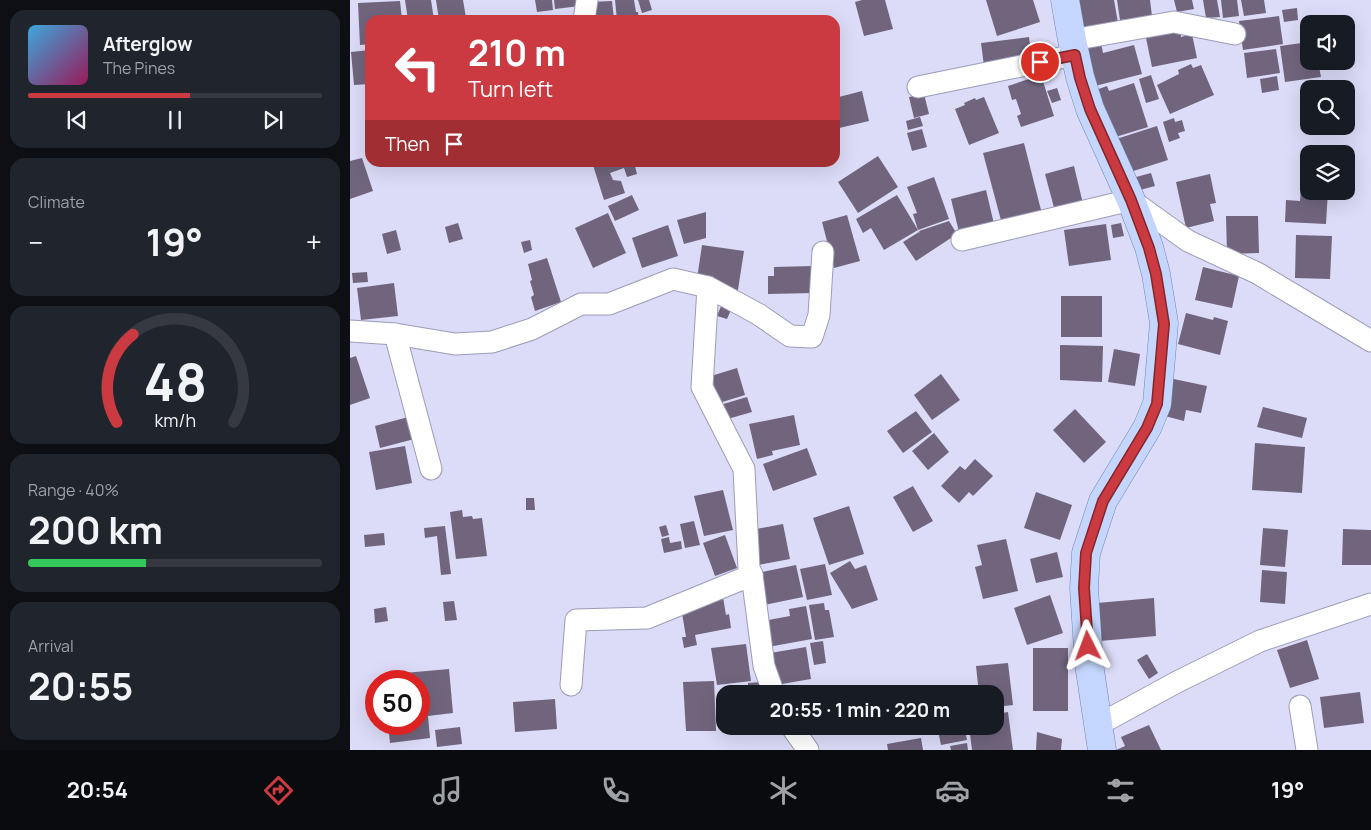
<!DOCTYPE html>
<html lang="en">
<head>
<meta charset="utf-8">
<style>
  :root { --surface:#171b24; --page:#20242c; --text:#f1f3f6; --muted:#9ea1a6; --line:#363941; --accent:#ca3a40 }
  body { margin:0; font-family:Manrope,sans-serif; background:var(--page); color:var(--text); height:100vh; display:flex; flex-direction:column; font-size:19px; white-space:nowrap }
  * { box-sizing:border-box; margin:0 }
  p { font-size:16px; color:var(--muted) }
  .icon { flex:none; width:28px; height:28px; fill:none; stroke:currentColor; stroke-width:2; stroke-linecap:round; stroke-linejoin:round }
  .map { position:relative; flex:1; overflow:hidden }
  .details { display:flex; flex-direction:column; gap:10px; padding:10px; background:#0d0f14; width:350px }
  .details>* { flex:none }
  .hud { position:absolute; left:15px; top:15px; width:475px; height:152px; border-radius:15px; box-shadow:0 5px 20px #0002; background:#ca3a40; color:#fff; overflow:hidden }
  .tools { position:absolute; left:950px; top:15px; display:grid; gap:10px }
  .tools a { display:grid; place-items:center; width:55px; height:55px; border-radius:10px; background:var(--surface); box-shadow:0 5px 20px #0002; font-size:25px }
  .speed { position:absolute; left:15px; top:670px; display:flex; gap:10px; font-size:25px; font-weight:700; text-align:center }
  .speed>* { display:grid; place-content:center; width:65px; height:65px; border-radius:50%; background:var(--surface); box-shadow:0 5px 20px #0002; line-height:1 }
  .speed .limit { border:8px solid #d22; background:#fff; color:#111 }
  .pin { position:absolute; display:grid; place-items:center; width:42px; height:42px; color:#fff; margin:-21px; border:2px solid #fff; border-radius:50%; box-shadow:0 1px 5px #0007 }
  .me { position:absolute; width:55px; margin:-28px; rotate:357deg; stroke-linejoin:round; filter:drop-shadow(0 0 4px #0008) }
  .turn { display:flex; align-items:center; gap:18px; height:105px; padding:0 20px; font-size:22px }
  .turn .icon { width:65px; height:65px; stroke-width:2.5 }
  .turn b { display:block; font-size:35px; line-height:42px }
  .then { display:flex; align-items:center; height:48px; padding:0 20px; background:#0003; gap:10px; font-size:19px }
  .big { font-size:38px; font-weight:700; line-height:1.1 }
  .details .tile { flex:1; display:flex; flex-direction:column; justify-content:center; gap:8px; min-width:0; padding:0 18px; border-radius:15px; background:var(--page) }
  .details .dial { align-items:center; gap:0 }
  .dial svg { height:130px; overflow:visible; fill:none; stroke:var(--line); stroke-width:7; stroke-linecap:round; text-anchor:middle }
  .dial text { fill:var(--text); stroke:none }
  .song { display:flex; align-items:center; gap:15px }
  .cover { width:60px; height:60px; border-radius:8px; background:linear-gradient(135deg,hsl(200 70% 55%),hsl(330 70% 35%)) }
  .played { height:5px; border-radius:2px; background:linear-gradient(90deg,var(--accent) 55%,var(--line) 55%) }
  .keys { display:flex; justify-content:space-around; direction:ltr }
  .heat { display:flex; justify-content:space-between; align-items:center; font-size:28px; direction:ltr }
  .charge { height:8px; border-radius:4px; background:linear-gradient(90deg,#34c759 40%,var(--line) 0) }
  .trip { position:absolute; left:366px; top:685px; width:288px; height:50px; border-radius:15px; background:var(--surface); box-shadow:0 5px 20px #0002; font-weight:700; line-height:50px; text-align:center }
  .tabs { display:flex; height:80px; justify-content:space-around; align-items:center; background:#090b0e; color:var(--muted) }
  .tabs .icon { width:35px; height:35px }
  .tabs .current { color:var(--accent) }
  .tabs b { font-size:22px; color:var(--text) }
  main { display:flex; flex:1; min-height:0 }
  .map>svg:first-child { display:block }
</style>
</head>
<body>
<main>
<section class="details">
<div class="tile">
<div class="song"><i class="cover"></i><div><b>Afterglow</b><p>The Pines</p></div></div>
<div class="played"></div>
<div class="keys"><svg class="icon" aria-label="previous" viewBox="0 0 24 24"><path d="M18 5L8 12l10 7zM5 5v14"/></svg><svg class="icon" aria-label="pause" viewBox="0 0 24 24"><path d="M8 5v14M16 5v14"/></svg><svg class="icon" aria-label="next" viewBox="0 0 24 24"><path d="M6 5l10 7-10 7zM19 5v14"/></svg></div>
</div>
<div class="tile"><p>Climate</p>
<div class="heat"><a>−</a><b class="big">19°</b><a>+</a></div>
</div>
<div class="tile dial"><svg viewBox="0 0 100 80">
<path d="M14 69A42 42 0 1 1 86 69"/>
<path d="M14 69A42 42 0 0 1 24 15" stroke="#ca3a40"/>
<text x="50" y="56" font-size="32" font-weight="700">48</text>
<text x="50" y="72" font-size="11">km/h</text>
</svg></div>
<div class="tile"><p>Range · 40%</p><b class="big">200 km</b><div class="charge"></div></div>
<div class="tile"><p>Arrival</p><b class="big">20:55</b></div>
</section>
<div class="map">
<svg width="1021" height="750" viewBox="0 0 1021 750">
  <rect width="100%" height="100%" fill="#dcdcf8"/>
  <g fill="#70657d">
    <path d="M55 0H81L84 20H58Z"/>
    <path d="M86 0H113L116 18 100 20H89Z"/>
    <path d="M185 0H202L203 10 187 12Z"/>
    <path d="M204 0H229L230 6 205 9Z"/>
    <path d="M265 0H284L286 12H288L289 20H267Z"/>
    <path d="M288 0H299L302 10 292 13Z"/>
    <path d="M512 0H535L543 29 514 36 505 2Z"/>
    <path d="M636 0H683L690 22 647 36Z"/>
    <path d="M724 0H764L768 23 729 33Z"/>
    <path d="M767 0H800L802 16 770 20Z"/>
    <path d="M824 0H842L844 9 827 12Z"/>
    <path d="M853 0H867L870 17 856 18Z"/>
    <path d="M871 0H887L889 16 873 18Z"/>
    <path d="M891 0H914L916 13 894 16Z"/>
    <path d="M50 1 52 20H20V44L10 45 8 3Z"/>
    <path d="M262 1 264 20H242L240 2Z"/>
    <path d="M947 8 948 20 934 22 932 10Z"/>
    <path d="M929 16 933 44 893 50 889 21Z"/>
    <path d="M830 30 831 37 842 34 847 58 802 67 796 38Z"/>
    <path d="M679 37 682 60 634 66 631 43Z"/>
    <path d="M959 42V61H968L971 77 935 82 930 46Z"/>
    <path d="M751 43 753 53 784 45 792 74 741 87 730 49Z"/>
    <path d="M698 44 700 57 688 59 685 46Z"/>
    <path d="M926 49 930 73 897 78 894 53Z"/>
    <path d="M20 50V84L4 85 1 52Z"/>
    <path d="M841 64 843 68 851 65 864 95 820 114 807 85 829 74 828 70Z"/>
    <path d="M691 75 704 116 671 127 667 116 671 114 666 99 662 100 658 86Z"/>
    <path d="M801 75 809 99 796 103 789 79Z"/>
    <path d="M927 76 929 90 912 93 910 79Z"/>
    <path d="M784 83 798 127 759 139 743 91 757 86 759 91Z"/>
    <path d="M707 88 711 100 702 103 697 91Z"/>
    <path d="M512 91 519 121 485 129V98Z"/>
    <path d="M574 94 579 114 564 118 559 97Z"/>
    <path d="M634 97 649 133 619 145 605 109 615 105 614 103 625 98 626 100Z"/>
    <path d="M570 117 573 126 558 130 556 121Z"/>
    <path d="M824 118 825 122 832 120 835 131 828 133 830 138 819 142 813 122Z"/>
    <path d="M807 126 818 160 774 174 763 140Z"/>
    <path d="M572 129 577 147 562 151 557 133Z"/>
    <path d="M674 143 692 214 652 224 633 153Z"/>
    <path d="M528 156 548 187 508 213 488 182Z"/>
    <path d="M12 158 23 191 0 199V161Z"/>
    <path d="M242 162H284L287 174 277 177 274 168 260 173 263 180 271 181 275 193 254 200Z"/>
    <path d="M724 166 734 208 706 215 695 174Z"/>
    <path d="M801 173 805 186 790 190 786 177Z"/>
    <path d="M860 174 866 203 860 204 864 221 836 228 826 182Z"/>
    <path d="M584 177 599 219 568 230 563 214 567 213 557 187Z"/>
    <path d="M951 187H959V191H978L976 224 935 222 936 200 950 201Z"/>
    <path d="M636 190 644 224 609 232 601 199Z"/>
    <path d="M282 195 289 210 265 221 258 206Z"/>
    <path d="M547 195 568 230 534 250 521 228 513 233 506 219Z"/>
    <path d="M356 212V238L334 244 327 220Z"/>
    <path d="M258 213 276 253 243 268 225 228Z"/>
    <path d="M497 215 510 261 484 268 472 222Z"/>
    <path d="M876 216H908L909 253 877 254Z"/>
    <path d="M599 221 607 234 566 261 553 242 569 232 570 233 569 231Z"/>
    <path d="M108 223 113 239 99 243 95 227Z"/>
    <path d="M771 223 774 236 763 238 761 225Z"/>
    <path d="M756 224 761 260 719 266 714 230Z"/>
    <path d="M318 225 328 256 292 268 282 238Z"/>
    <path d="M46 230 51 250 37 254 32 234Z"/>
    <path d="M946 235 982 236 980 279 945 278Z"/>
    <path d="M180 240 182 250 174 253 171 242Z"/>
    <path d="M352 245 394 251 387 296 347 279Z"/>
    <path d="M197 258 211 302 185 311 181 297 184 295 180 281 182 280 178 264Z"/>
    <path d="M463 266 464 293 418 294V276H424V267Z"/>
    <path d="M853 267 889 276 882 308 845 300Z"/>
    <path d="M17 272 18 282 3 283 2 273Z"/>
    <path d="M44 283 48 316 11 320 7 288Z"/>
    <rect x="711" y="296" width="41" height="41"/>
    <path d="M374 299 384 303 377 319 367 316Z"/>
    <path d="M836 313 863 320 864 317 878 321 870 355 828 344Z"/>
    <path d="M710 345 753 346 752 382 710 380Z"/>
    <path d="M764 349 790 354 785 386 758 382Z"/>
    <path d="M6 356 20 398 0 405V358Z"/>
    <path d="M387 368 395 395 369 403 361 376Z"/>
    <path d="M591 374 610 400 582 420 564 395Z"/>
    <path d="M819 378 857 386 851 413 836 410 834 421 811 415Z"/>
    <path d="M397 397 402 412 374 420 370 405Z"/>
    <path d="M913 407 957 418 952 438 907 427Z"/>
    <path d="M725 409 756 442 734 463 703 430Z"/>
    <path d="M566 411 582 432 553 453 537 431Z"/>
    <path d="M444 415 450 445 422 451 423 455 407 459 399 424Z"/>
    <path d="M62 416 68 438 30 448 25 426Z"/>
    <path d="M584 433 599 452 578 470 562 451Z"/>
    <path d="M905 443 955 447 952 493 902 490Z"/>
    <path d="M55 446 62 483 26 490 19 452Z"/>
    <path d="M457 448 467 475 423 491 413 464Z"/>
    <path d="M625 459 643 476 623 496 619 492 609 503 591 486 610 466 615 470Z"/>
    <path d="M563 486 583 521 563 532 543 497Z"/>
    <path d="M373 490 383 530 354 536 344 496Z"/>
    <path d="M686 492 722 505 710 540 674 528Z"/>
    <path d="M176 498H184L185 510H176Z"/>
    <path d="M499 506 514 554 479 565 463 518Z"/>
    <path d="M112 510 113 517 122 516 123 519 132 518 137 556 106 559 100 512Z"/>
    <path d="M344 521 350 545 335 548 330 524Z"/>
    <path d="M433 524 440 559 408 565 401 530Z"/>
    <path d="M316 525 319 535 312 537 309 527Z"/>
    <path d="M95 526 101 574 91 575 87 536 75 538 74 528Z"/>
    <path d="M913 528 938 530 935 567 910 565Z"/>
    <path d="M993 529 1021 530V565H992Z"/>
    <path d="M34 533 35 545 15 547 14 535Z"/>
    <path d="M375 535 387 568 365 576 353 543Z"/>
    <path d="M319 537 320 543 331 541 332 549 314 553 311 539Z"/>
    <path d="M656 539 668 591 633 599 625 567 632 565 627 545Z"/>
    <path d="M707 552 713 577 686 583 680 559Z"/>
    <path d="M500 561 505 569 516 565 528 600 502 609 480 573Z"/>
    <path d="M475 564 482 595 457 600 450 569Z"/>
    <path d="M446 565 453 597 414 605 407 573Z"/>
    <path d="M912 570 937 572 935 604 910 602Z"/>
    <path d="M700 595 713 633 677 645 664 608Z"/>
    <path d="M373 597 376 615 379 614 381 628 345 635 347 645 334 648 332 637H336L331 607Z"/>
    <path d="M804 598 806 636 750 641 747 603Z"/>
    <path d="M104 601 107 620 95 621 93 602Z"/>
    <path d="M474 603 475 610H479L484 637 465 640 459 605Z"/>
    <path d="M456 606 462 639 418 647 413 621 440 616 439 609Z"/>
    <path d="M36 607 38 621 25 623 24 609Z"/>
    <path d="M957 640 969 679 940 688 927 650Z"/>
    <path d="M473 641 476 663 464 665 460 643Z"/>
    <path d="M396 644 401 681 367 685 361 648Z"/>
    <path d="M456 647 461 679 426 685 420 653Z"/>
    <rect x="683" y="648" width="35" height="63"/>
    <path d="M797 654 808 673 799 679 787 660Z"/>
    <path d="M658 663 663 705 645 707V694H629L626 666Z"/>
    <path d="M99 669 103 713 78 716 80 738 40 743 38 724H69V681H44L43 674Z"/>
    <path d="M364 681 366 731H336L333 682Z"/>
    <path d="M411 682 412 694H398V683Z"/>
    <path d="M1010 692 1014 723 974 728 970 697Z"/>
    <path d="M205 699 207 729 165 732 163 702Z"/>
    <path d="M658 712 663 750H622L619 726H645V714Z"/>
    <path d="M799 725 811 750H766L775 746 771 737Z"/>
    <path d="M587 726H614L617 740 591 745Z"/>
    <path d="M110 727 112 744 87 747 85 730Z"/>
    <path d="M687 732 712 739 711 750H686Z"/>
    <path d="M571 738 573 750H538L537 744Z"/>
    <path d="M617 743 618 750H601L600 746Z"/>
  </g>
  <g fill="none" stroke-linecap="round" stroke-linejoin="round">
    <g stroke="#9c9cb7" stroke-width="23">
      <g id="minor">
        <path d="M234 20 237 0"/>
        <path d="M722 40 824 22 885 34"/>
        <path d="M568 87 725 55"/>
        <path d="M612 240 781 200 838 241 907 273 1021 341"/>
        <path d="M358 287 352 387 394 469 399 568 402 575 414 666 424 694"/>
        <path d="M0 331 45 334 105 344 142 342 182 329 231 304H259L323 279 358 287 408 314 440 336 462 337 469 315 473 252"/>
        <path d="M45 334 81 469"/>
        <path d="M221 685 226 620 297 618 402 575"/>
        <path d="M950 706 957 750"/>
        <path d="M748 725 827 682 910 641 1021 604"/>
        <path d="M441 726 458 750"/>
      </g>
    </g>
    <g stroke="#7386b4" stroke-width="29">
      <path id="major" d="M715 0 722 40 730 77 740 109 781 200 799 247 806 274 814 323 807 404 797 428 753 501 736 553 734 588 739 664 752 750"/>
    </g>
    <use href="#minor" stroke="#fff" stroke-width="21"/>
    <use href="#major" stroke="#c4d6fd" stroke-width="28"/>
  </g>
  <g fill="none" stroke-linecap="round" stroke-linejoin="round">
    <g stroke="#83262a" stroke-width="12">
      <path id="route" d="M690 62 725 55 730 78 740 109 781 200 799 248 806 274 814 324 807 404 797 428 753 501 736 553 734 588 738 646"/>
    </g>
    <use href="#route" stroke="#ca3a40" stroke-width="9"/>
  </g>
</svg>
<div class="tools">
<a><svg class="icon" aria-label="sound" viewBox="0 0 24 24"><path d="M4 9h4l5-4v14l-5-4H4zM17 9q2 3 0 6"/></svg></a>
<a><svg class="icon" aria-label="search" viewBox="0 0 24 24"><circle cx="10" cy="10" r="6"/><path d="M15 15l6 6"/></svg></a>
<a><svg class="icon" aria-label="layers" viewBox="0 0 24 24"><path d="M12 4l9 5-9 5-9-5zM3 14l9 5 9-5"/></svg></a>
</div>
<div class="speed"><div class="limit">50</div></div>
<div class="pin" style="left:690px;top:62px;background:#d93025"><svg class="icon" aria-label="arrive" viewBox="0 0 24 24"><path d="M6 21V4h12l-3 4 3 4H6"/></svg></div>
<svg class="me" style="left:738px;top:646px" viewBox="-20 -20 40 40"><path d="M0-17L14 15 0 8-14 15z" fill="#ca3a40" stroke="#fff" stroke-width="4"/></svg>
<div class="trip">20:55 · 1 min · 220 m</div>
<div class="hud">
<div class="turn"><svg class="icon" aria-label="left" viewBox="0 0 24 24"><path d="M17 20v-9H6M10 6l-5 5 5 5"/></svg><div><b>210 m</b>Turn left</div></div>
<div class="then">Then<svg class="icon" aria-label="arrive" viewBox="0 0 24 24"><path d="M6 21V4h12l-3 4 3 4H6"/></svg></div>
</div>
</div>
</main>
<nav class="tabs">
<b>20:54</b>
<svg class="icon current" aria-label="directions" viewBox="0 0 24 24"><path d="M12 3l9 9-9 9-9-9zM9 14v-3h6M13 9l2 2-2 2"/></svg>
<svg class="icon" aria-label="music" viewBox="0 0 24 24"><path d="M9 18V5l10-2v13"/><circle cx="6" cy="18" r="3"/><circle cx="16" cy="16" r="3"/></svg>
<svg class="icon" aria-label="phone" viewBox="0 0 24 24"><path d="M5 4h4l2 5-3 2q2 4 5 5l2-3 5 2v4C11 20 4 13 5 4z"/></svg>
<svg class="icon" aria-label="climate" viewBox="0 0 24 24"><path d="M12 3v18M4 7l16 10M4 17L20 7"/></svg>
<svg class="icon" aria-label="car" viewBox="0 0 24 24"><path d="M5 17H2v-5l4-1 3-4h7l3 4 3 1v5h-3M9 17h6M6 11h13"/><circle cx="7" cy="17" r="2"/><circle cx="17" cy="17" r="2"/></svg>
<svg class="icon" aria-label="filters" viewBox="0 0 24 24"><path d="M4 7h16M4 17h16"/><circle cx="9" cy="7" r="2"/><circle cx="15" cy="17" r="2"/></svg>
<b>19°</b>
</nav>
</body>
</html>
